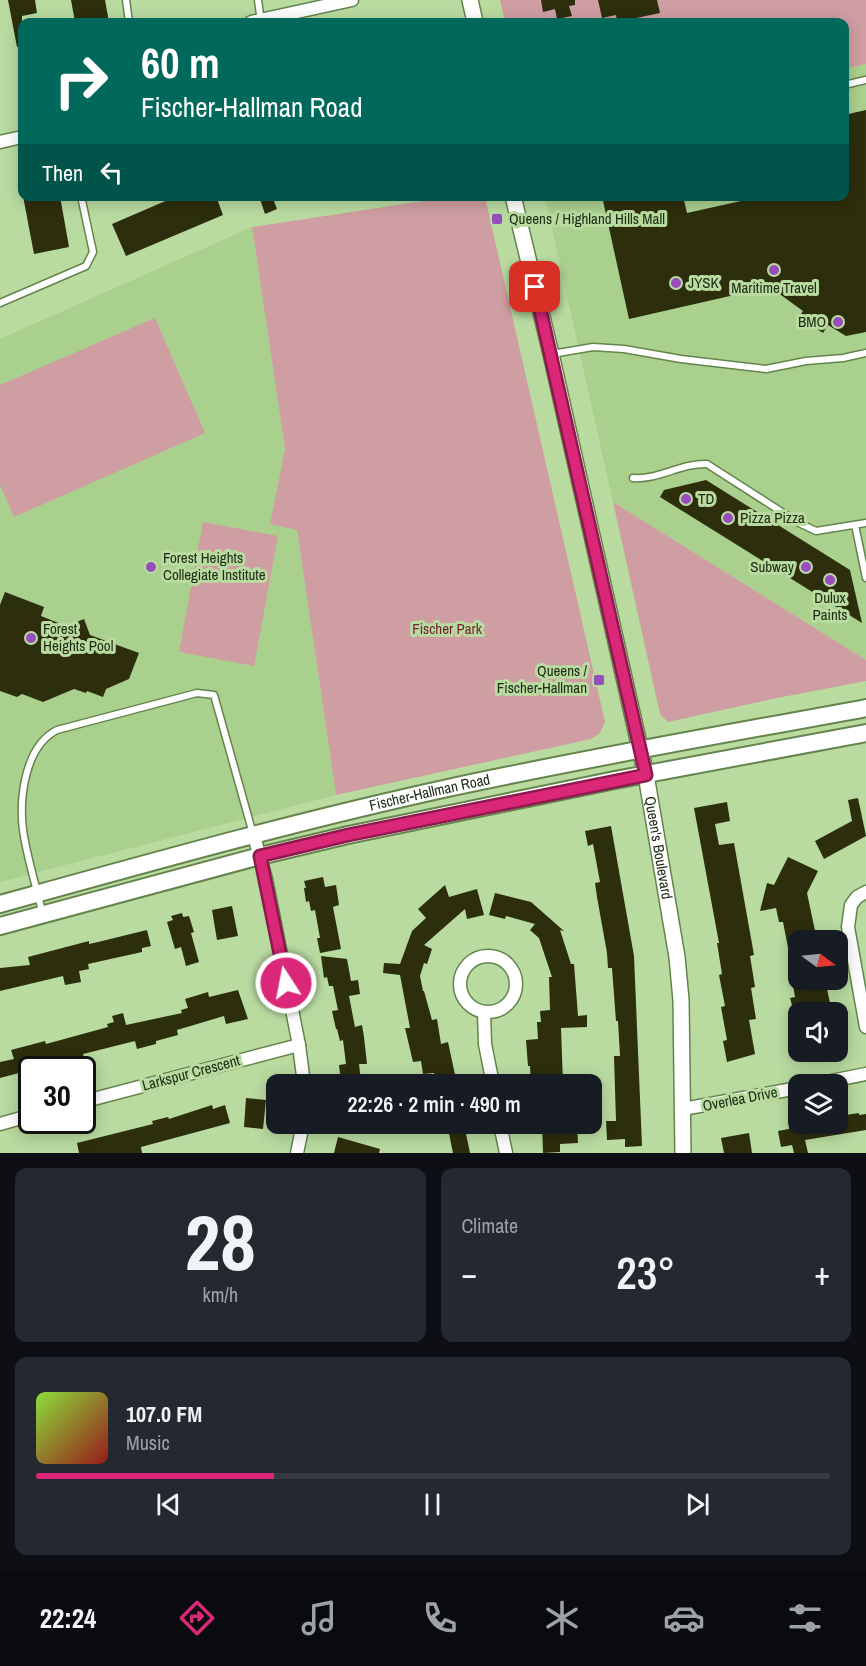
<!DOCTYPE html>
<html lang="en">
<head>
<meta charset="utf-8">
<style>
  :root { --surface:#171b24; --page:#242831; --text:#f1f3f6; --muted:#9ea1a6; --line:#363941; --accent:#db2777 }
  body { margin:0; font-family:"Archivo Narrow",sans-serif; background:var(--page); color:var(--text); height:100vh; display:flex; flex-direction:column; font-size:22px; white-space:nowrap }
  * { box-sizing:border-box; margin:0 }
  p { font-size:20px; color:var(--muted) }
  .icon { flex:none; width:33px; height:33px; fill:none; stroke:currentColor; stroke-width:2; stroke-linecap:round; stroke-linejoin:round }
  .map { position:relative; height:1153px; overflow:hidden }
  .details { display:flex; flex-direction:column; gap:15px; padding:15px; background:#0d0f14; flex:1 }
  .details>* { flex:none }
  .hud { position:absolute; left:18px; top:18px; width:831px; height:183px; border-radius:12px; box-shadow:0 3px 15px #0003; background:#00695c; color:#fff; overflow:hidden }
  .needle { width:39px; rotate:105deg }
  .fabs { position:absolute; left:788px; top:930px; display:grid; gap:12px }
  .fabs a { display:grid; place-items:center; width:60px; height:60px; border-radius:12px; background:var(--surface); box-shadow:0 3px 15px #0003; font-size:30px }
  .speed { position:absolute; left:18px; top:1056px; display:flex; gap:12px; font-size:30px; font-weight:700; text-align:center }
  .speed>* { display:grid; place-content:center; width:78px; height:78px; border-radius:50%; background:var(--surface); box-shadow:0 3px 15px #0003; line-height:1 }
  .speed .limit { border:3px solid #111; border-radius:9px; background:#fff; color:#111 }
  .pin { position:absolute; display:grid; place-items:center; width:51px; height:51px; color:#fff; margin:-26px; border-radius:12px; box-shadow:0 3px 9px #0006 }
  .me { position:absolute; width:66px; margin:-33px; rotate:349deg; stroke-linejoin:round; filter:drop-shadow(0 0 4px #0008) }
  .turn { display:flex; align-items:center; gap:21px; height:126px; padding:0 24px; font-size:27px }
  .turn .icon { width:78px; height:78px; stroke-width:2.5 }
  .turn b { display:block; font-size:42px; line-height:51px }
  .then { display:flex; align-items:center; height:57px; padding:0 24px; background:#0003; gap:12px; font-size:22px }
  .big { font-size:45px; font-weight:600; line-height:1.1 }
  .details .card { flex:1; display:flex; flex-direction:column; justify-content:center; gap:9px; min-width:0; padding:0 21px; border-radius:12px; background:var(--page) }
  .details .dial { align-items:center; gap:0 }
  .dial b { font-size:78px; line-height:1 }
  .song { display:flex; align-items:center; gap:18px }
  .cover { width:72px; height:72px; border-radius:9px; background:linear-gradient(135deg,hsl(90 70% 55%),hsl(0 70% 35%)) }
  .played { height:6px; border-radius:3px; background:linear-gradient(90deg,var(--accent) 30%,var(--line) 30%) }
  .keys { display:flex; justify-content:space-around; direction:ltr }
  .heat { display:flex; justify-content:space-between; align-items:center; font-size:33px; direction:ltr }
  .details .tiles { flex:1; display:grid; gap:15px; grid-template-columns:1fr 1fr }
  .card:last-child { grid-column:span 2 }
  .trip { position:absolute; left:266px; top:1074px; width:336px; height:60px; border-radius:12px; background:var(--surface); box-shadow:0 3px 15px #0003; font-weight:600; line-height:60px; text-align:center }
  .menu { display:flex; height:96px; justify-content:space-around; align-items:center; background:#090b0e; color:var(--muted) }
  .menu .icon { width:42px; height:42px }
  .menu .on { color:var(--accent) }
  .menu b { font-size:27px; color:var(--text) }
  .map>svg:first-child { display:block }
</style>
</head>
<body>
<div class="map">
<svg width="866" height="1153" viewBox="0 0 866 1153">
  <rect width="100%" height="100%" fill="#b9dba0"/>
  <g fill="#aad08e">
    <path d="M866 64V660L613 502 545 197 844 196 845 69Z"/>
    <path d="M252 227 336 795 0 882V339Z"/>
  </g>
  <g fill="#cf9ea2">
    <path d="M500 0H866V64L845 69 844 22H505Z"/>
    <path d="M450 197H485L605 722 600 733 591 739 336 795 297 530 270 524 285 449 252 227Z"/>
    <path d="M155 318 205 433 14 517 0 485V385Z"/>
    <path d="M613 502 866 660V681L777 698 668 722 660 714Z"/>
    <path d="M203 522 278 536 254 666 179 652Z"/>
  </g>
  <g fill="#2c2e0c">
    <path d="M8 0H35L37 13 22 16V46L17 47Z"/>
    <path d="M71 0H105L109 22H75Z"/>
    <path d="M541 0H575V5L569 6 572 16 557 19 555 9 543 12Z"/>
    <path d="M598 0H657L660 13 617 22 616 15 602 18Z"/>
    <path d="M866 110V332L846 336 828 325 823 333 799 317 803 311 770 287 629 319 602 196H683L687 213 741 201 740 196H844V115Z"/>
    <path d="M23 196H60L69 247 34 254Z"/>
    <path d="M177 196H216L223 215 126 256 112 224Z"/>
    <path d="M259 196H272L277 209 265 214Z"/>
    <path d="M706 480 850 570 862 623 660 497 664 490Z"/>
    <path d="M5 592 44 607 41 616 66 626 84 619 90 635 139 653 129 679 106 689 103 697 87 691 86 693 74 689 43 702 22 694 17 697 0 691V605Z"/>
    <path d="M858 798 866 836 824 859 815 841 852 821 848 800Z"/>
    <path d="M727 802 730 821 715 824 719 845 734 843 754 955 750 956 755 987 751 988 756 1019 749 1020 755 1054 727 1062 723 1041 727 1040 721 1007 725 1006 719 975 722 974 717 943H719L694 808Z"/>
    <path d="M611 826 634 956 642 1146 625 1147V1139L607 1140 606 1121H616L614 1056H620L618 1021H616L612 968H608L607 953 597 897 595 883 600 882 593 844 588 846 585 831Z"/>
    <path d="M788 857 818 871 807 893 817 940H798V973H793L783 922H779L776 908 760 911 767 883 774 885Z"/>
    <path d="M323 877 325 887 336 885 339 905 333 907 341 949 320 953 317 938H320L315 910 311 911 309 901 306 902 304 888H306L304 881Z"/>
    <path d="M445 885 449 897 477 889 484 915 467 919 465 909 424 945 432 949 427 964 424 963 420 976 423 991H424L432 1020 437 1019 441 1044 448 1042 457 1084H424V1079L435 1077 434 1073 423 1074 421 1061 413 1062 405 1028H410L400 975 383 973 384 963 400 964 412 931 426 918 418 909Z"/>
    <path d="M495 893 531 902 564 931 560 930 571 964H574L578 1016 587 1015V1027L561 1028 563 1084H531L530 1066H528L526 1040 538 1039 537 1022H541L540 1011 550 1010 549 977H552L539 938 530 930 535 924 506 916 505 919 489 915Z"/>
    <path d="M232 906 238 936 217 940 212 910Z"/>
    <path d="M182 913 183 917 189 916 194 932 191 933 199 962 186 966 181 947 175 949 167 922 173 920 171 916Z"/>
    <path d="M147 930 151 946 142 948V952L88 964 89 969 79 971 81 982 65 985 63 976 0 991V968L30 965 28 957 89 941V944L98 942Z"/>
    <path d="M321 956 347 959 351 981 358 980 360 994 349 996 355 1027 362 1025 364 1037 367 1064H359L361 1081 341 1083 339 1065 346 1064 343 1040 340 1041 337 1029H336L332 1011 338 1010 333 986H329L327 977 324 978Z"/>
    <path d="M792 980H809V982L825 980 832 1012H803L802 1007 793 1009 790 998 795 997Z"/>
    <path d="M238 990 248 1019 226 1024 224 1016 177 1030 178 1035 156 1041V1044L137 1049 135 1041 83 1054 84 1057 69 1061 68 1060 0 1078V1062L14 1059 11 1050 45 1041 46 1044 108 1027 107 1024 114 1022 112 1016 123 1013 126 1025 182 1013 181 1010 188 1008 185 999 208 992 209 997Z"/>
    <path d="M246 1098 266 1100 263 1129 244 1127Z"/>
    <path d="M212 1105 213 1109 225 1105 230 1123 141 1147 142 1153H79L77 1143 153 1124 152 1121 168 1117 169 1119Z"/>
    <path d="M859 1113V1115L866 1114V1130L805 1140 808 1153H794L792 1145 781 1147 778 1131 789 1129V1127L805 1124H841L839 1116Z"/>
    <path d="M447 1124H464L470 1153H453Z"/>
    <path d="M542 1124H577L578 1143 560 1144V1152L543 1153Z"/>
    <path d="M749 1133 752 1153H724L721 1138Z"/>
    <path d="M338 1137 380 1149 379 1153H334Z"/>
  </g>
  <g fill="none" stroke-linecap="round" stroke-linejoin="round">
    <g stroke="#64844c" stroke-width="9">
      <g id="service">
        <path d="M126 0 129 22"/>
        <path d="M258 0 261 22"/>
        <path d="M844 85 866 80"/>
        <path d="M0 303 86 266 93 252 81 196"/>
        <path d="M552 354 593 347 624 349 681 359 766 369 806 361 843 358 866 353"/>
        <path d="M633 478C659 480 681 463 707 464L799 523 816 531 866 523"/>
        <path d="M855 525 866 578"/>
        <path d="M42 912C36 885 27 858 23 830 19 798 25 746 57 730L197 693 214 695 253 834"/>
      </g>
    </g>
    <g stroke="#64844c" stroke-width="15">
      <g id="minor">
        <path d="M251 22 352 0"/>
        <path d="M0 142 22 137"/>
        <path d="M254 836 266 879 299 1045 304 1084"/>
        <path d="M866 892 857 897 851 905 848 927 866 1027"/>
        <circle cx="488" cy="984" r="28"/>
        <path d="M484 1012 485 1044 493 1084"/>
        <path d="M816 1084 866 1074"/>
        <path d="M82 1102 299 1045"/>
        <path d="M683 1109 798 1088"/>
        <path d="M0 1124 32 1115"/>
        <path d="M500 1124 506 1153"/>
        <path d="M297 1153 303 1124"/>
      </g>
    </g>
    <g stroke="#64844c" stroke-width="18">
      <g id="tertiary">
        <path d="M470 0 475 22"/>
        <path id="s1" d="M513 196 551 354 646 775 677 957 681 1000 683 1153"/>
      </g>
    </g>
    <g stroke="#64844c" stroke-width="20">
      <g id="secondary">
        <path id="s2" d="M0 904C148 863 297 821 448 788 586 758 726 734 866 708"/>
        <path d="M0 926 260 856 348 835 615 780 866 733"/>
      </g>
    </g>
    <use href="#service" stroke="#fff" stroke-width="6"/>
    <use href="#minor" stroke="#fff" stroke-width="12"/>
    <use href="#tertiary" stroke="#fff" stroke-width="15"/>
    <use href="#secondary" stroke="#fff" stroke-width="16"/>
  </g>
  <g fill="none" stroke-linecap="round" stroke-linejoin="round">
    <g stroke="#8e194d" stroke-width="15">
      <path id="route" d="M286 983 260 856 348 835 646 775 535 287"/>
    </g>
    <use href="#route" stroke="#db2777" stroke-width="10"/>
  </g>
  <g fill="#984dbf" stroke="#b9dba0" stroke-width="2">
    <rect x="491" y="213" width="12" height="12" rx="3"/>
    <circle cx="774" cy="270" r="6"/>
    <circle cx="676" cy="283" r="6"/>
    <circle cx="838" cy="322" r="6"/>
    <circle cx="686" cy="499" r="6"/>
    <circle cx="728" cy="518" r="6"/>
    <circle cx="151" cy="567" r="6"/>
    <circle cx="806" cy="567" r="6"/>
    <circle cx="830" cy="580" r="6"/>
    <circle cx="31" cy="638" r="6"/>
    <rect x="593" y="674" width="12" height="12" rx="3"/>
  </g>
  <g text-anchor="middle" stroke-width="6" stroke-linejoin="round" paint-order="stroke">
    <g font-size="15" fill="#202d16" stroke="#b9dba0" text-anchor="start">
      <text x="509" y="224">Queens / Highland Hills Mall</text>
      <text x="688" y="288">JYSK</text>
      <text x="774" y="293" text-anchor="middle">Maritime Travel</text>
      <text x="826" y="327" text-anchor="end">BMO</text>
      <text x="698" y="504">TD</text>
      <text x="740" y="523">Pizza Pizza</text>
      <text x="163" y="563">Forest Heights<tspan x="163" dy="17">Collegiate Institute</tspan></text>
      <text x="794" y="572" text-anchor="end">Subway</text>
      <text x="830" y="603" text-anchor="middle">Dulux<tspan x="830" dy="17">Paints</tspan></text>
      <text x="43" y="634">Forest<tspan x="43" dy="17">Heights Pool</tspan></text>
      <text x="587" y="676" text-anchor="end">Queens /<tspan x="587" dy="17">Fischer-Hallman</tspan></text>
    </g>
    <g font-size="15" fill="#711f30" stroke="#b9dba0">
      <text x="447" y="634">Fischer Park</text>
    </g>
    <g font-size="15" fill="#202d16" stroke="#b9dba0">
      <text dy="5" stroke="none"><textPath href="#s2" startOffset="444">Fischer-Hallman Road</textPath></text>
      <text dy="5" stroke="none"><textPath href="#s1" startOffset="668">Queen's Boulevard</textPath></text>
      <text transform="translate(191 1073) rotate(-15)" y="5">Larkspur Crescent</text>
      <text transform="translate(740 1099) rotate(-11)" y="5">Overlea Drive</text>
    </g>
  </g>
</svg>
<div class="fabs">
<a><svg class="needle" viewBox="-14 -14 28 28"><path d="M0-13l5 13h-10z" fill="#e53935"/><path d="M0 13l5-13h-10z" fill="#9ea1a6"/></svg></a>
<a><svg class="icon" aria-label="sound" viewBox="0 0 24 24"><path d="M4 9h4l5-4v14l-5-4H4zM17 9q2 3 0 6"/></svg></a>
<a><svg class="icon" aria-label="layers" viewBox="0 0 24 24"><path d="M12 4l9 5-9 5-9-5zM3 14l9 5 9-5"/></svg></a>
</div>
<div class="speed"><div class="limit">30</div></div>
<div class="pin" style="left:535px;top:287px;background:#d93025"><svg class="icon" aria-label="arrive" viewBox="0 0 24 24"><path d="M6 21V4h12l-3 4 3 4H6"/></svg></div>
<svg class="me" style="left:286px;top:983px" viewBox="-20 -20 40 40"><circle r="17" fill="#db2777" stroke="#fff" stroke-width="3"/><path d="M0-11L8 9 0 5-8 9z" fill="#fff"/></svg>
<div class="trip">22:26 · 2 min · 490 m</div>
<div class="hud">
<div class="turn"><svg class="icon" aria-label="right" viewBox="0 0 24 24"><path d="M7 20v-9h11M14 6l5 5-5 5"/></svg><div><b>60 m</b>Fischer-Hallman Road</div></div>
<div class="then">Then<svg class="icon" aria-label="left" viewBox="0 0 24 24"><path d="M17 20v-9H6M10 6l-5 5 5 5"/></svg></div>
</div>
</div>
<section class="details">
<div class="tiles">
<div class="card dial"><b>28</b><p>km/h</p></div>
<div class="card"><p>Climate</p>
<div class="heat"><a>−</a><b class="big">23°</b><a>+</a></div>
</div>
<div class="card">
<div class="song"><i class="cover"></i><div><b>107.0 FM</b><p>Music</p></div></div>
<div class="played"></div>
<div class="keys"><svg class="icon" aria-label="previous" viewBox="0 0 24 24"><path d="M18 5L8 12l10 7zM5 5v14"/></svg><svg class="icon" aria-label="pause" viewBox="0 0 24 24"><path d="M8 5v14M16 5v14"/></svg><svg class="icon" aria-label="next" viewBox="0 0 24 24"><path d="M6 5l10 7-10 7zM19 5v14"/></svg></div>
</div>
</div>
</section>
<nav class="menu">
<b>22:24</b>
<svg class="icon on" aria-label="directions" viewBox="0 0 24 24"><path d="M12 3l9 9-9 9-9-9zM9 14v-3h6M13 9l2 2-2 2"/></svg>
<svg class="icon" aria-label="music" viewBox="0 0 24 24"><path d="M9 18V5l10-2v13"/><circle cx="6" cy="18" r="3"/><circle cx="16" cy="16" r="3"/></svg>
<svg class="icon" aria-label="phone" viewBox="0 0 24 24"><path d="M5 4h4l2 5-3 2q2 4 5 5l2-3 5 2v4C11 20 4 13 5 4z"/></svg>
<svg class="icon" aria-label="climate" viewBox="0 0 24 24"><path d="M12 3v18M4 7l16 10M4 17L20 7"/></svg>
<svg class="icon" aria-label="car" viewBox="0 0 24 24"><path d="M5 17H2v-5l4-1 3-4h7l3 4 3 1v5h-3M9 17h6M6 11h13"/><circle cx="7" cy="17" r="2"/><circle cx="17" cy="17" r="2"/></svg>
<svg class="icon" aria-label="filters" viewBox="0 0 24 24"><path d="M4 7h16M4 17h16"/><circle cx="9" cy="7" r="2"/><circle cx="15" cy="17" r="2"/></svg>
</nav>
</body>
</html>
